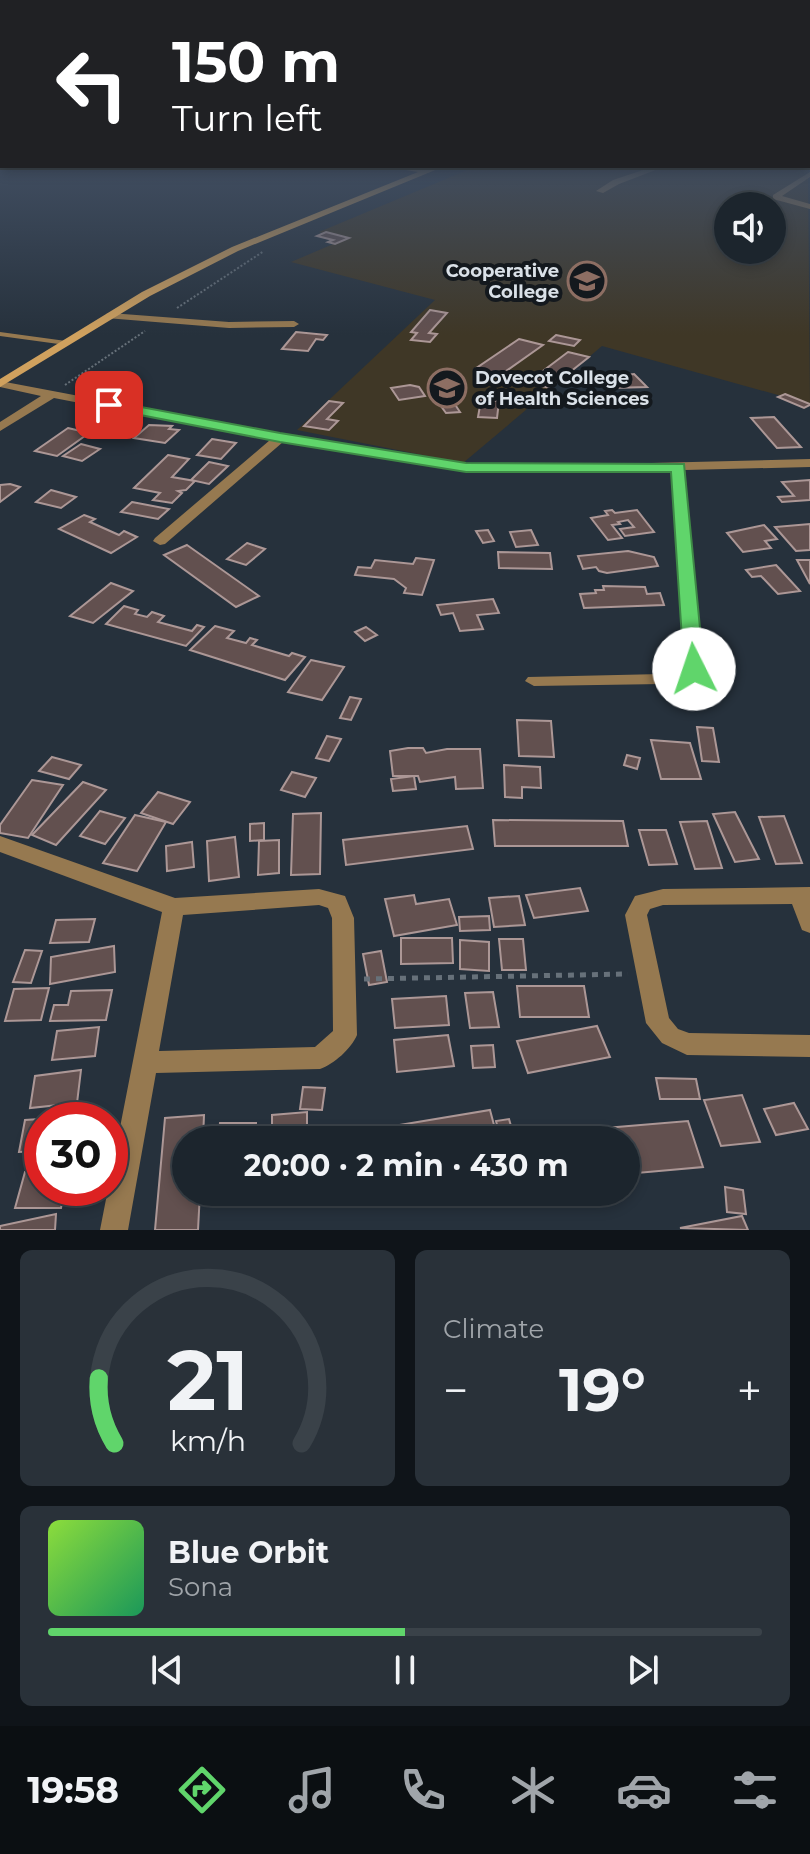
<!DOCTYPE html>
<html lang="en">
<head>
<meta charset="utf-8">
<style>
  :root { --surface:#1c252d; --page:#293139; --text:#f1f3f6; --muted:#a0a5aa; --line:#3a4249; --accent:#60d56b }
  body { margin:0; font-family:Montserrat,sans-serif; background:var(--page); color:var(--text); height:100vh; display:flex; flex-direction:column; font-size:30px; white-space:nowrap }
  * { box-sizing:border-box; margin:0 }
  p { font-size:26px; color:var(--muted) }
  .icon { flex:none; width:44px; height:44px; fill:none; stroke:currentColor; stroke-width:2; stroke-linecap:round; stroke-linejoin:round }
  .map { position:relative; height:1230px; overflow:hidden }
  .panel { display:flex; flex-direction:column; gap:20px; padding:20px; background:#0f1419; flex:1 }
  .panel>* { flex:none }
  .guide { position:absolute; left:0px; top:0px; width:810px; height:168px; box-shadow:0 4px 12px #0003,0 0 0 2px var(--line); background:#202124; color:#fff; overflow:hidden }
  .controls { position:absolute; left:714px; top:192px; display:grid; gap:16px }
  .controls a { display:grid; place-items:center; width:72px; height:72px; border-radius:50%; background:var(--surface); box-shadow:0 4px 12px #0003,0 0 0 2px var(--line); font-size:40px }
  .speed { position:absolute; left:24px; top:1102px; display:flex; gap:16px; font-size:40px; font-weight:700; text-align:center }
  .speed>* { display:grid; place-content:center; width:104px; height:104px; border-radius:50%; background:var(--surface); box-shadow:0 4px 12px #0003,0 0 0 2px var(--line); line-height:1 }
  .speed .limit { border:12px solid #d22; background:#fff; color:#111 }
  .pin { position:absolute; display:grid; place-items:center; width:68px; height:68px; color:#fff; margin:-34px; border-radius:16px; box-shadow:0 4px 12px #0006 }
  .me { position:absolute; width:88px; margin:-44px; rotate:356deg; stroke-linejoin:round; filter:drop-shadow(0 0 6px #0008) }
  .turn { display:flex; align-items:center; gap:28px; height:168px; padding:0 40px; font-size:36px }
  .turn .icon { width:104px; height:104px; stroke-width:2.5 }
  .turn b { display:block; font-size:56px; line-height:68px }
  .big { font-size:60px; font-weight:700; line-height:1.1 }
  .panel .widget { flex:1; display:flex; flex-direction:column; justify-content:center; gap:12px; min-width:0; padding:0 28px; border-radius:12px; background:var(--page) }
  .panel .dial { align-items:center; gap:0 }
  .dial svg { height:208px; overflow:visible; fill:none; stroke:var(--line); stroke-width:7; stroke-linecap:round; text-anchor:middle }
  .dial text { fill:var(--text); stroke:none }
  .song { display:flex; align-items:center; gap:24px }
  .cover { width:96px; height:96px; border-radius:12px; background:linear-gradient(135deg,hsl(90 70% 55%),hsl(150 70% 35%)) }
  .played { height:8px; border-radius:4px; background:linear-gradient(90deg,var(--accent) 50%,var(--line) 50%) }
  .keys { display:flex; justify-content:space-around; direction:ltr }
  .heat { display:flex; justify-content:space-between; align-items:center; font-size:44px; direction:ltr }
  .panel .tiles { flex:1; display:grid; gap:20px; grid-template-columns:1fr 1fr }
  .widget:last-child { grid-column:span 2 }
  .trip { position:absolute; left:172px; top:1126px; width:468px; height:80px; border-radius:40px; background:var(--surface); box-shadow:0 4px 12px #0003,0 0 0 2px var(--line); font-weight:700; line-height:80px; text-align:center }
  .tab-bar { display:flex; height:128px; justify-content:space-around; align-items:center; background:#0b0f12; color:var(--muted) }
  .tab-bar .icon { width:56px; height:56px }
  .tab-bar .active { color:var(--accent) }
  .tab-bar b { font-size:36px; color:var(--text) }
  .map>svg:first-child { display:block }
</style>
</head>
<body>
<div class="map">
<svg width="810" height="1230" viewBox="0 0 810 1230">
  <rect width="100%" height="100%" fill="#26313c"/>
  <path fill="#3f3726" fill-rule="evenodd" d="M808 162 810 404 602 346 463 463 297 430 435 300 291 262 345 239 319 232 477 166H808ZM728 206H772V250H728Z"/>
  <g fill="#62504f" stroke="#ac9796" stroke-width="2">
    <path d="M326 232 349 238 335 244 328 242 333 240 317 236Z"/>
    <path d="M430 310 447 313 429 333 437 334 430 342 411 340 417 333 411 332Z"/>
    <path d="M296 332 327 335 323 340 316 339 308 351 282 349Z"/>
    <path d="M556 335 580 340 574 346 549 341Z"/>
    <path d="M519 339 543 345 499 376 475 369Z"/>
    <path d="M568 352 589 357 550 388 527 383Z"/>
    <path d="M634 374 647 387 609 388 599 378Z"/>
    <path d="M410 385 419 387 425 396 399 400 391 388Z"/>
    <path d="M785 394 810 404V405L804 408 778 397Z"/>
    <path d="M452 400 460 412 446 413 438 402Z"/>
    <path d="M481 400 499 401 497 418 478 417Z"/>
    <path d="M329 401 343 403 327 419 338 421 329 430 304 426Z"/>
    <path d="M774 417 801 447 777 448 751 418Z"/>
    <path d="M108 419 129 423 119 431 98 427Z"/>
    <path d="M149 425 172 426 169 429 179 430 165 443 134 438Z"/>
    <path d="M68 428 89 433 57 456 35 451Z"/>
    <path d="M212 439 236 443 221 459 197 455Z"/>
    <path d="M81 444 100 449 82 461 63 456Z"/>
    <path d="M168 455 189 459 172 477 195 481 186 490 178 491 182 493 172 503 153 500 160 493 134 488Z"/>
    <path d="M209 462 228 466 209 484 191 480Z"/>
    <path d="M810 480V500L782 502 778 497 794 496 782 482Z"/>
    <path d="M10 484 20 487 0 502V485Z"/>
    <path d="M51 490 76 497 61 508 36 502Z"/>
    <path d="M132 502 169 509 158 519 121 512Z"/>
    <path d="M612 510 615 513 637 510 654 532 625 536 620 529 634 527 628 520 618 522 620 524 612 525 622 538 608 540 591 518 608 515 605 511Z"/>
    <path d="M84 515 95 519 90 522 119 535 124 531 137 537 111 553 59 529Z"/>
    <path d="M810 524V550L796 551 775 527Z"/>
    <path d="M764 525 777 539 765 541 771 548 743 552 727 533Z"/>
    <path d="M488 530 494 541 483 543 476 531Z"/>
    <path d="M531 530 538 545 516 547 510 532Z"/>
    <path d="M247 543 265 549 246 565 227 559Z"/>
    <path d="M187 545 259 596 236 607 164 555Z"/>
    <path d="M628 551 654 557 658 566 607 573 599 571 596 567 583 569 578 556Z"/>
    <path d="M498 552 550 553 552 569 499 568Z"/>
    <path d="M416 558 434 560 422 595 404 593 406 588 394 579 355 575 358 567 371 568 375 560 413 564Z"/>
    <path d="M797 560H810V584Z"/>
    <path d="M776 565 800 591 778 594 761 576 752 577 746 570Z"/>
    <path d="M111 583 133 591 93 623 70 616Z"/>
    <path d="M603 586 645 587 647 594 660 593 664 605 584 608 580 594 596 593 595 590H604Z"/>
    <path d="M493 599 499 613 477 615 483 629 460 631 453 613 441 615 437 605Z"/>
    <path d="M124 606 138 610 135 614 147 617 152 612 164 616 158 622 192 631 197 625 204 627 186 646 106 624Z"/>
    <path d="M215 626 234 631 227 638 246 643 250 638 257 640 252 645 289 656 292 653 305 657 285 680 190 650Z"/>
    <path d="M366 627 377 635 365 641 355 632Z"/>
    <path d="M311 660 344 667 322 700 288 692Z"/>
    <path d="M350 697 361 699 351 720 340 718Z"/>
    <path d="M517 720 551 721 554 757 519 756Z"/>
    <path d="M697 727 713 728 719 762 702 761Z"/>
    <path d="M327 736 341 739 329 761 316 758Z"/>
    <path d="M651 740 690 743 701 779H661Z"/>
    <path d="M408 748H423L426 753 447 749H480L483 788 456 789 455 777 420 782 418 776H393L390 751Z"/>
    <path d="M627 755 640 758 637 769 624 765Z"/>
    <path d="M52 757 81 765 69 779 39 771Z"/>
    <path d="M504 765 540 767 541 788 522 787V798L505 797Z"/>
    <path d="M292 772 316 778 305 797 281 790Z"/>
    <path d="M414 776 416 789 393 791 391 779Z"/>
    <path d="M32 780 63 785 28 838 0 833V825Z"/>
    <path d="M83 782 106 790 56 845 32 835Z"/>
    <path d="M158 792 190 802 173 824 141 813Z"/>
    <path d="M100 811 125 818 105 844 80 836Z"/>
    <path d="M735 812 759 859 735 862 713 814Z"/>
    <path d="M321 813 320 874 291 875 293 814Z"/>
    <path d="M135 815 166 822 137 871 103 863Z"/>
    <path d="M784 816 802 863 776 864 759 817Z"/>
    <path d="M493 820 623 821 628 846H495Z"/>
    <path d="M707 821 722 868 695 869 680 822Z"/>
    <path d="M264 823V840L250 841V824Z"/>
    <path d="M467 826 473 849 346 865 343 840Z"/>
    <path d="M639 830H666L677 864 649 865Z"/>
    <path d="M235 837 239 877 209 881 207 841Z"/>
    <path d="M279 840V873L258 875 259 841Z"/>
    <path d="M192 842 194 867 167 871 166 846Z"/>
    <path d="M580 888 588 911 534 918 526 895Z"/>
    <path d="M414 895 416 904 449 899 457 925 394 936 385 899Z"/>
    <path d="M519 896 525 925 494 927 489 898Z"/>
    <path d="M489 916 490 930 460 931 459 917Z"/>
    <path d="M95 919 89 942 50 943 56 920Z"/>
    <path d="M401 938H452L453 963 401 964Z"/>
    <path d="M499 939H523L526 970H502Z"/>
    <path d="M460 940 489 942V971L460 969Z"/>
    <path d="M114 946 115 972 50 984 51 957Z"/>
    <path d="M25 950 42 951 31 983 13 982Z"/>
    <path d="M381 951 387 982 369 985 363 954Z"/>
    <path d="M517 986H584L589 1017H520Z"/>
    <path d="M49 988 41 1020 5 1021 14 989Z"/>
    <path d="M112 990 106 1020 50 1021 54 1005H68L71 991Z"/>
    <path d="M493 992 499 1027 470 1028 465 993Z"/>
    <path d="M446 996 449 1025 395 1028 392 999Z"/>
    <path d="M597 1026 610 1057 528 1073 517 1041Z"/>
    <path d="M99 1027 95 1056 52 1060 57 1031Z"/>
    <path d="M448 1035 454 1066 397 1072 394 1040Z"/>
    <path d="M493 1045 495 1067 473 1068 471 1046Z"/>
    <path d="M81 1070 77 1103 30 1108 35 1076Z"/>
    <path d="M656 1078 696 1079 700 1099H660Z"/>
    <path d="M303 1087 325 1088 322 1110 300 1109Z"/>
    <path d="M742 1095 760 1142 721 1146 704 1100Z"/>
    <path d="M794 1103 808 1129 776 1135 764 1109Z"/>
    <path d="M490 1110 498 1140H333V1136Z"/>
    <path d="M307 1112V1140H272V1115Z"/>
    <path d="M204 1115 203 1140H186V1192H200L198 1230H155L165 1118Z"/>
    <path d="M71 1117 70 1120H42V1151L19 1152 25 1120Z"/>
    <path d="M509 1119 515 1140H501L496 1121Z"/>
    <path d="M688 1121 703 1167 626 1174V1140H523L522 1135Z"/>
    <path d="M220 1123H256L255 1140H218Z"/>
    <path d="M25 1172H42V1188H65L61 1208H15Z"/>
    <path d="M725 1187 743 1190 746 1214 727 1212Z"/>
    <path d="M56 1214 55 1230H0V1226Z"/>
    <path d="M742 1216 748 1230 680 1228Z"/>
  </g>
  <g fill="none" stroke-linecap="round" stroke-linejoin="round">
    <g stroke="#67717a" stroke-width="2" stroke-dasharray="2 2" stroke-linecap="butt">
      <path d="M177 308 264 251"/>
      <path d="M65 385 145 331"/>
    </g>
    <path stroke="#67717a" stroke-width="5" stroke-dasharray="6 6" stroke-linecap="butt" d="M364 979 628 974"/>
    <path fill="#967950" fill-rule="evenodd" d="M0 332 66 341 70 343 66 345 0 336Z"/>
    <g fill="#967950" fill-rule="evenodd">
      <path d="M655 166H666L619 184 603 193 596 191 613 180Z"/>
      <path d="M810 172V177L782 196 810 204V209L773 199V195Z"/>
      <path d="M110 313 229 322 294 321 299 324 294 327 229 328 106 318V314Z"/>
      <path d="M0 381 280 434 466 463 569 465 810 459V467L685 470 703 669 689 680 662 684 534 686 525 681 528 677 662 674 678 671 685 667 672 470 569 473 466 471 283 442 165 544 160 545 153 541 155 538 270 440 54 398 0 431V422L41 396 0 387Z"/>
      <path d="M0 836 175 898 319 889 345 896 354 918 357 1035C351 1049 334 1064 320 1069L156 1073 128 1230H100L162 912 0 852ZM319 905 328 908 332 918 333 1031 315 1047 159 1051 183 915Z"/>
      <path d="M810 887V933L802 930 792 904 663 905 650 909 647 915 669 1018 678 1029 689 1033 810 1035V1057L687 1055 662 1043 646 1023 625 915 635 896 663 889Z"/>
    </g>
    <path fill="#d0a15e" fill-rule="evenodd" d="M382 166 427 169 445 166 238 251 150 296 0 387V379L142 292 232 247 418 172Z"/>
  </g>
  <linearGradient id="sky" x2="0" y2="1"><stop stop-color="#151b21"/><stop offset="0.48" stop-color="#414e61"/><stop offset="1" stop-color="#414e61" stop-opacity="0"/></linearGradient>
  <rect width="810" height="335" fill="url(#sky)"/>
  <path fill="#60d56b" stroke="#3e8a46" stroke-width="2" d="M109 401 280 433 466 463 684 464 704 669 694 675 684 669 671 472H466L280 442 104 408 102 405Z"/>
  <defs>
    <g id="university-ring" transform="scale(2)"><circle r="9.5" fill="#14191e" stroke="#8d6e63" stroke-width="1.5"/><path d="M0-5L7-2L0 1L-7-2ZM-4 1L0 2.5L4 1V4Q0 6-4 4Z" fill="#8d6e63"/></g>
  </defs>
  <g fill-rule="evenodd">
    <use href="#university-ring" x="587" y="281"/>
    <use href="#university-ring" x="447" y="388"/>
  </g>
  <g text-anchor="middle" stroke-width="8" stroke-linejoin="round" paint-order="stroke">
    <g font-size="18" font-weight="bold" fill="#dae1e8" stroke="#14191e" text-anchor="end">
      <text x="559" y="277">Cooperative<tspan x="559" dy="21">College</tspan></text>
      <text x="475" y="384" text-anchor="start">Dovecot College<tspan x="475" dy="21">of Health Sciences</tspan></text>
    </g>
  </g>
</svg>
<div class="controls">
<a><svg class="icon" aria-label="sound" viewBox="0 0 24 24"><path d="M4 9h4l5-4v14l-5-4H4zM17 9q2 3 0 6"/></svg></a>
</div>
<div class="speed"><div class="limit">30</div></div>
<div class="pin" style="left:109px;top:405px;background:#d93025"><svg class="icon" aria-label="arrive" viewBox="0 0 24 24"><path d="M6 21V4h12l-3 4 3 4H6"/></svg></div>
<svg class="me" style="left:694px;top:669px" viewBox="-20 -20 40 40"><circle r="19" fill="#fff"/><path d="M0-13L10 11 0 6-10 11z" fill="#60d56b"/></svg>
<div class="trip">20:00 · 2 min · 430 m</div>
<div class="guide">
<div class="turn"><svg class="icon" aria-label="left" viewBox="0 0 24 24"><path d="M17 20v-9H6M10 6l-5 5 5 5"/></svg><div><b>150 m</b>Turn left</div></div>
</div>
</div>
<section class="panel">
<div class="tiles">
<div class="widget dial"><svg viewBox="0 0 100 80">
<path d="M14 69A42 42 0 1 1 86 69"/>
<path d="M14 69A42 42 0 0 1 8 44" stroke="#60d56b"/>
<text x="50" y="56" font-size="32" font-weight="700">21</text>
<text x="50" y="72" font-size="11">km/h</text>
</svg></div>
<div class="widget"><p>Climate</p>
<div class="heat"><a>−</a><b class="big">19°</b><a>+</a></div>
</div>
<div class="widget">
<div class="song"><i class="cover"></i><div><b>Blue Orbit</b><p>Sona</p></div></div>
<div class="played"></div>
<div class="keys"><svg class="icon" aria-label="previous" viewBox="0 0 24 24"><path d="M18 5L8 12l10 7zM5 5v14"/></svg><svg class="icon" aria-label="pause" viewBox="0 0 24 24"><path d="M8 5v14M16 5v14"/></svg><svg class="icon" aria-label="next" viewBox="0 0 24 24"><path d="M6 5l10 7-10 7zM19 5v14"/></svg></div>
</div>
</div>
</section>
<nav class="tab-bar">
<b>19:58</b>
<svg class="icon active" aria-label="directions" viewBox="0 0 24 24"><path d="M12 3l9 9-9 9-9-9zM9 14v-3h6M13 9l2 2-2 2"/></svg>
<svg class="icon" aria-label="music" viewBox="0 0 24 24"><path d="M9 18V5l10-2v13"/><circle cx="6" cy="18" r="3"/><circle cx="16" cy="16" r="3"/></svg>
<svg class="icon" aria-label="phone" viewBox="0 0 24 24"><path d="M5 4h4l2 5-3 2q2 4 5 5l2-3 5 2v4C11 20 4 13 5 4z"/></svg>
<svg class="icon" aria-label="climate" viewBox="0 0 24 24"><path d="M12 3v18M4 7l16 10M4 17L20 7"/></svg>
<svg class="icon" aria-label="car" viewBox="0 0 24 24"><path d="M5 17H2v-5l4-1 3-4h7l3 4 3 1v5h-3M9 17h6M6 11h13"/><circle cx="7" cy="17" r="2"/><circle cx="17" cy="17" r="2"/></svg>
<svg class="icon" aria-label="filters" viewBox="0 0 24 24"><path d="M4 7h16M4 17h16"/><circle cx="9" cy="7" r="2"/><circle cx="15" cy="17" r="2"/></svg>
</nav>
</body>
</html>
